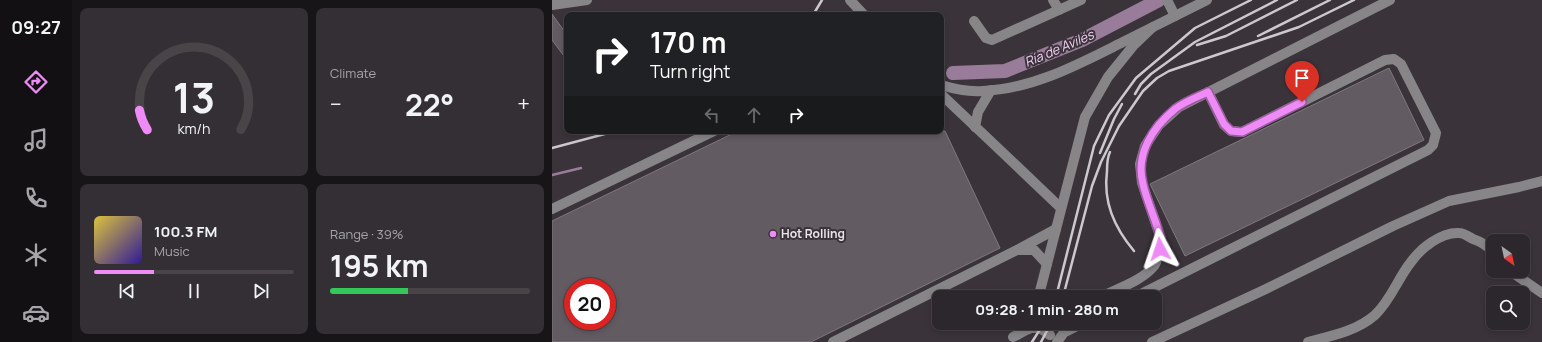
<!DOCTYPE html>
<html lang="en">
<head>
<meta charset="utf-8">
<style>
  :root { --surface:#2c272c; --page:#342f34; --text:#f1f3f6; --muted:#a6a5a9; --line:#484448; --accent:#ef8bf6 }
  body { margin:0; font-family:Manrope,sans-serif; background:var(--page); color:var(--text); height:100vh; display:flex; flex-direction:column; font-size:15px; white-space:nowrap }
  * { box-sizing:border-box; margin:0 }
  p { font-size:13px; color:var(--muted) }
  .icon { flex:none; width:22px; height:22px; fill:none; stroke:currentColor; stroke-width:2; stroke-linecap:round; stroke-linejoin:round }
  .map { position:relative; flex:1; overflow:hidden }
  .details { display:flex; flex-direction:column; gap:8px; padding:8px; background:#181518; width:480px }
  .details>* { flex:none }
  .hud { position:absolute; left:12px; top:12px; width:380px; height:122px; border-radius:8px; box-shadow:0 2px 6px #0003,0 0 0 1px var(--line); background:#202124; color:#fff; overflow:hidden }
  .needle { width:26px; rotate:147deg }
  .tools { position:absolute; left:934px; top:234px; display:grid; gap:8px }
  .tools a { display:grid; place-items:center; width:44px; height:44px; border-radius:8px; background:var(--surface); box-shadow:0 2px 6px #0003,0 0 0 1px var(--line); font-size:20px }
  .speed { position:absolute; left:12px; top:278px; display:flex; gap:8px; font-size:20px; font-weight:700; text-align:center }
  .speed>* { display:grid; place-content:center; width:52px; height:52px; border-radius:50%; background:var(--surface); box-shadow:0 2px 6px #0003,0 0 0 1px var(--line); line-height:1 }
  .speed .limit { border:6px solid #d22; background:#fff; color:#111 }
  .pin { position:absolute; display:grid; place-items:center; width:34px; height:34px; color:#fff; margin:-41px -17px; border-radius:50% 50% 50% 0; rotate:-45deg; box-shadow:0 0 4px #0007 }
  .pin .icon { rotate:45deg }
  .me { position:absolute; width:44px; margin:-22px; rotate:355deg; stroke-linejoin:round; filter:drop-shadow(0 0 3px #0008) }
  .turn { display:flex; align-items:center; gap:14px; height:84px; padding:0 20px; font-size:18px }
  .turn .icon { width:52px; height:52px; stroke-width:2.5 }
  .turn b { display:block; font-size:28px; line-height:34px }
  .lanes { display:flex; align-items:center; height:38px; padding:0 20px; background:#0003; justify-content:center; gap:20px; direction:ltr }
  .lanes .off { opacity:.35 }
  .big { font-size:30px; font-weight:700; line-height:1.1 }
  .details .card { flex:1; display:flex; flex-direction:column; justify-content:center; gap:6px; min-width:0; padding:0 14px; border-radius:8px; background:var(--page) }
  .details .dial { align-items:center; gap:0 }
  .dial svg { height:104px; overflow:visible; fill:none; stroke:var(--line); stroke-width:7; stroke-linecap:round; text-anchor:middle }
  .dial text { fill:var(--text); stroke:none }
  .song { display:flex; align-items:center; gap:12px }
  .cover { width:48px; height:48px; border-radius:6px; background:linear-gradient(135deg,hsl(50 70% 55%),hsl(250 70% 35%)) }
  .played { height:4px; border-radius:2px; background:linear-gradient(90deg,var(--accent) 30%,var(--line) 30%) }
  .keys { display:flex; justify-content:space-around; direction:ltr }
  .heat { display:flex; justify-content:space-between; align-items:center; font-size:22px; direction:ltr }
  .charge { height:6px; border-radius:3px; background:linear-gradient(90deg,#34c759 39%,var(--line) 0) }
  .details .tiles { flex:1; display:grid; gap:8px; grid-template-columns:repeat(2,1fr) }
  .trip { position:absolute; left:380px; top:290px; width:230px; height:40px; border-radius:8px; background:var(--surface); box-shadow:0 2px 6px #0003,0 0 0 1px var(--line); font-weight:700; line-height:40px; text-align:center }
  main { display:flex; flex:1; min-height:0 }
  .dock { display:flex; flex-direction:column; width:72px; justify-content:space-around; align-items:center; background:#121012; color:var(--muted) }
  .dock .icon { width:28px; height:28px }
  .dock .current { color:var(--accent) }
  .dock b { font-size:18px; color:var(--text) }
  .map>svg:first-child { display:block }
</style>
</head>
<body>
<main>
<nav class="dock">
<b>09:27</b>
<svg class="icon current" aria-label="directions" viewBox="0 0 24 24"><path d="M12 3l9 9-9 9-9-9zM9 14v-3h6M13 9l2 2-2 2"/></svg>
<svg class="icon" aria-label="music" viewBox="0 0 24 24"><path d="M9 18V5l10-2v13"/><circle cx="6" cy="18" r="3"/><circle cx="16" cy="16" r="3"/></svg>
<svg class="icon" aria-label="phone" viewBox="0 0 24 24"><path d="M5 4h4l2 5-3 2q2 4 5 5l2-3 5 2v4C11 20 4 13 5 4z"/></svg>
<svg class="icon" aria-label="climate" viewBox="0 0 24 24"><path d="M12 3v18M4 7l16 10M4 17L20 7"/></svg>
<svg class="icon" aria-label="car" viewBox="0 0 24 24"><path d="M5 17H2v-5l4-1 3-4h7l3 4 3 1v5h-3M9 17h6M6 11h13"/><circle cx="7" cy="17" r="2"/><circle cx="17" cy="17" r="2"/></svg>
</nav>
<section class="details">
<div class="tiles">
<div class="card dial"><svg viewBox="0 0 100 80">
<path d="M14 69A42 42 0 1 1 86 69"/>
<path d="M14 69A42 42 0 0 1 8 54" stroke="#ef8bf6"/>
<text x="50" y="56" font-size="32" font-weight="700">13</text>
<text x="50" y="72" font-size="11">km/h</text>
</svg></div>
<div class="card"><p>Climate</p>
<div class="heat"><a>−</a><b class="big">22°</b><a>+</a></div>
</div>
<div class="card">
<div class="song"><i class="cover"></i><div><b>100.3 FM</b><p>Music</p></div></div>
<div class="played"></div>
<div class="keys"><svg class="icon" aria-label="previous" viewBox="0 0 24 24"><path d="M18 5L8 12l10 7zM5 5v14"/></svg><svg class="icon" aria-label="pause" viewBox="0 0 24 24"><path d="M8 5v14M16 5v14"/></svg><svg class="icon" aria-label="next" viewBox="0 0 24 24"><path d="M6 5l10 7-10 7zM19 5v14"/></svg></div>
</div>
<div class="card"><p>Range · 39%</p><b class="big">195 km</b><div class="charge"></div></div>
</div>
</section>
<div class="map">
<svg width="990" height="342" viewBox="0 0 990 342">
  <rect width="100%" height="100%" fill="#3a343a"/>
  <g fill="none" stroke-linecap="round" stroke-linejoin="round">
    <path stroke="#997c9a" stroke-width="2.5" d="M0 175 29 168"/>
    <path stroke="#997c9a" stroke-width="14" d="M401 73 453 71 530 40 607 0"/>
  </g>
  <g fill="#625b62" stroke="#7f797f" fill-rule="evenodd">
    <path d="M0 14 15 35V60L0 40Z"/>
    <path d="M837 68 872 140 633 256 598 184Z"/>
    <path d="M186 131H393L448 248 259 342H0V221ZM21 287H55V321H21Z"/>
  </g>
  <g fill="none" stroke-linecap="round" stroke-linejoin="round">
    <g stroke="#888588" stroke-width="10">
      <path d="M298 0 312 15"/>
      <path d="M501 0 507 10"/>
      <path d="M615 0 623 16"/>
      <path d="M0 5 35 0"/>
      <path d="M422 21 434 38 440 40 529 0"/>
      <path d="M389 85C402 89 417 92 431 91 481 89 527 64 571 42 599 28 627 14 655 0"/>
      <path d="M389 94 509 208"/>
      <path d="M423 127 426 112 439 90"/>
      <path d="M0 209 162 131"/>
      <path d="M467 249 504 229"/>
      <path d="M958 271 990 293"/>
      <path d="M489 297 488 291 533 117 556 77 581 46 601 27"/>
      <path d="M549 297C566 288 590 281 602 266 607 259 608 247 609 239L590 183 588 164 593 146 607 125 627 107 838 0"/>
      <path d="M583 297 876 150 881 145 884 133 849 64 842 59 833 60 690 132 679 131 672 125 656 92"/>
      <path d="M515 331 531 323"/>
      <path d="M461 337C477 329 482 322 498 335"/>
      <path d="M281 342 465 250H482L495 264"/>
      <path d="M505 342 519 323"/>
      <path d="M600 342 714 289 841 226 897 201 967 187 990 181"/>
      <path d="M756 342C779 336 805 331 823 315 839 300 846 278 859 262 869 248 889 232 907 233 912 233 917 237 921 239 930 242 935 245 941 252"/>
    </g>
    <g stroke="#cdc8cd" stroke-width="2.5">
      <path d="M261 15 270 0"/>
      <path d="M706 36 778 0"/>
      <path d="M645 45 674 36 745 0"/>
      <path d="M583 94 589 84 599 74 643 42 725 0"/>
      <path d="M0 148 64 131"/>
      <path d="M558 152C555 158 555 164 555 171 551 202 562 227 582 251"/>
      <path d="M548 153 562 119 570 104"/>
      <path d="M504 297 542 146 557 115 584 78 643 28 699 0"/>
      <path d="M511 297 540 186 549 162 567 126 591 91 605 78 617 71 747 27 802 0"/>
      <path d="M480 342 492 323"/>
      <path d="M489 342 499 323"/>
    </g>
  </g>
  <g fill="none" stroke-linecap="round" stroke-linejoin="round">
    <g stroke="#9b5aa0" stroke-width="10">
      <path id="route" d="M608 249 609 239C604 220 595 202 591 184 583 154 601 127 623 109 632 102 645 97 656 92L672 124 679 131 690 132 750 102"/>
    </g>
    <use href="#route" stroke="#ef8bf6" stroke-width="7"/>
  </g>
  <circle fill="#ef8bf6" stroke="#3a343a" stroke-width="1.5" cx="221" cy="234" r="4"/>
  <g text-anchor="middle" stroke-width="4" stroke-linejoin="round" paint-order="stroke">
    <g font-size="12" font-weight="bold" fill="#e8e4e8" stroke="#3a343a" text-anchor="start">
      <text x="229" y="238">Hot Rolling</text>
    </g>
    <g font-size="13" font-style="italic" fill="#f8d1f9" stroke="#3a343a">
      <text transform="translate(507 48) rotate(-23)" y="5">Ría de Avilés</text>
    </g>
  </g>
</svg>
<div class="tools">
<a><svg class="needle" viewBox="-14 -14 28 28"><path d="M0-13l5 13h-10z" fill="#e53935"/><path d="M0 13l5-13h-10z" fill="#a6a5a9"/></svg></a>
<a><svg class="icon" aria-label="search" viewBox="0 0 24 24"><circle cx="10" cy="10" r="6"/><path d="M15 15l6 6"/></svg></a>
</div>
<div class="speed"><div class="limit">20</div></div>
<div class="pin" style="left:750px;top:102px;background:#d93025"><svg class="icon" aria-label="arrive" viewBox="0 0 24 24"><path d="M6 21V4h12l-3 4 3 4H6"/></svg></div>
<svg class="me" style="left:608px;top:249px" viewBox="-20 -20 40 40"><path d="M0-17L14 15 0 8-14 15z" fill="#ef8bf6" stroke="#fff" stroke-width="4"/></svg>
<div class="trip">09:28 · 1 min · 280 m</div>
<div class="hud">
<div class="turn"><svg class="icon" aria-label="right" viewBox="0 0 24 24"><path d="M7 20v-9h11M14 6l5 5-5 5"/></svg><div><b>170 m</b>Turn right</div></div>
<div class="lanes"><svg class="icon off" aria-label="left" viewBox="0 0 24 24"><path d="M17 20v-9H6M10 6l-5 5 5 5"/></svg><svg class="icon off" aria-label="ahead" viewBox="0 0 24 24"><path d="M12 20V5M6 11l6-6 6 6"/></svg><svg class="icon" aria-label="right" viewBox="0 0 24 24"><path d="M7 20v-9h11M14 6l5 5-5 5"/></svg></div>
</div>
</div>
</main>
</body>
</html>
